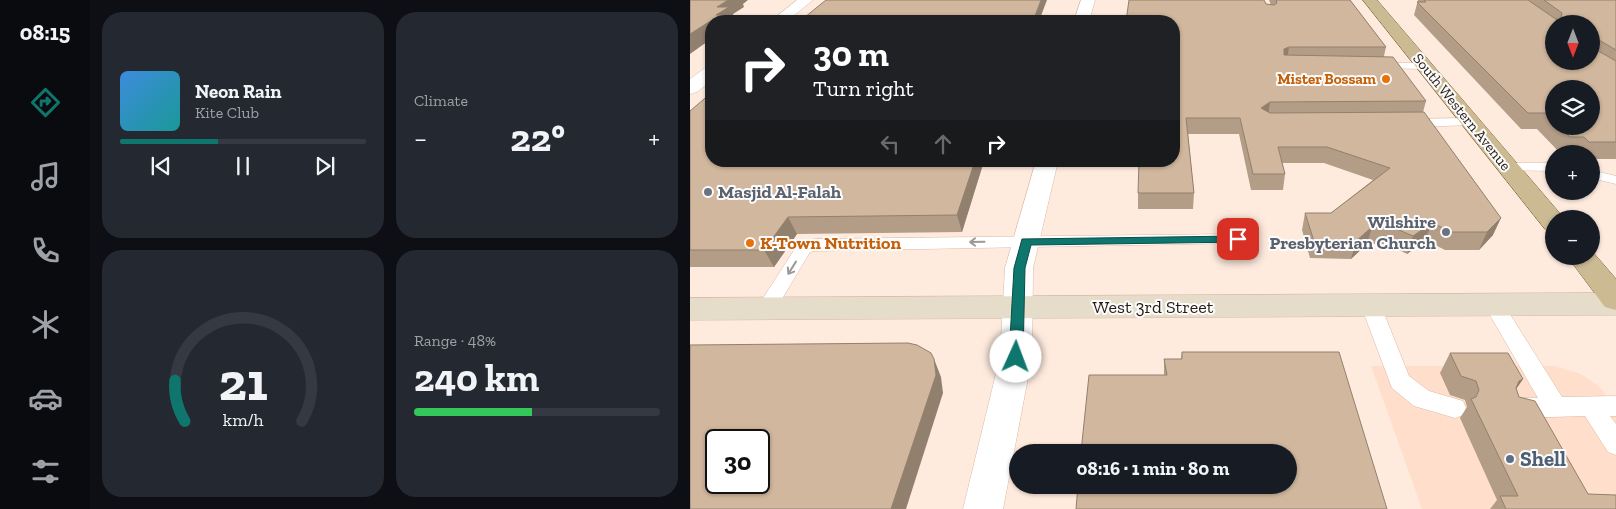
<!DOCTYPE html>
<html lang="en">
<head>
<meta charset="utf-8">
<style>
  :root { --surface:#171b24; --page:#242831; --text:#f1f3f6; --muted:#9ea1a6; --line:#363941; --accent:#0f766e }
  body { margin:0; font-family:"Zilla Slab",serif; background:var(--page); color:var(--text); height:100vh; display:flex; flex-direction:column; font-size:19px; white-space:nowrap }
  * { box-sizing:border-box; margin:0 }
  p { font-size:16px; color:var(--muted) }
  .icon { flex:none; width:28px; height:28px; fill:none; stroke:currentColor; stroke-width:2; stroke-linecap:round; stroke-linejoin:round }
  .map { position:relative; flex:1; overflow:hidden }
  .details { display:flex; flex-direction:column; gap:12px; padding:12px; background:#0d0f14; width:600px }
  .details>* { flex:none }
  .guide { position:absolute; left:15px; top:15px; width:475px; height:152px; border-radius:20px; box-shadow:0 1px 4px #0004; background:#202124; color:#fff; overflow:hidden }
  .needle { width:32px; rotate:180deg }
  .buttons { position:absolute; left:855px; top:15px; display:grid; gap:10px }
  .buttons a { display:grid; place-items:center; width:55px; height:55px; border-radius:50%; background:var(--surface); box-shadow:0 1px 4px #0004; font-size:25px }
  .speed { position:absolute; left:15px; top:429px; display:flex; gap:10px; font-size:25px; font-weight:700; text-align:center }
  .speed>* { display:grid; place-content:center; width:65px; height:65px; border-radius:50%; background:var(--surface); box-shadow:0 1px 4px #0004; line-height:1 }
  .speed .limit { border:2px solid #111; border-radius:8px; background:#fff; color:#111 }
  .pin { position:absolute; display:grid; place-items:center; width:42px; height:42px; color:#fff; margin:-21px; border-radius:10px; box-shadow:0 2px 8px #0006 }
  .me { position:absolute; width:55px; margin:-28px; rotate:2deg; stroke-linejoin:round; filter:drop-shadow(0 0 4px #0008) }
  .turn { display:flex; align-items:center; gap:18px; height:105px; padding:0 25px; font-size:22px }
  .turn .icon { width:65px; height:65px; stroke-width:2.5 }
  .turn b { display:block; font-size:35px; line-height:42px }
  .lanes { display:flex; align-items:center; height:48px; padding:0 25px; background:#0003; justify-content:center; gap:25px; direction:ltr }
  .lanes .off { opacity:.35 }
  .big { font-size:38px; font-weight:700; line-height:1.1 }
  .details .widget { flex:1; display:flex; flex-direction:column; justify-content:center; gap:8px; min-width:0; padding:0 18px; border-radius:20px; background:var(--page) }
  .details .dial { align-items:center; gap:0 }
  .dial svg { height:130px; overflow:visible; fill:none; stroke:var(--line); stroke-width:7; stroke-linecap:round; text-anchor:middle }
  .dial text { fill:var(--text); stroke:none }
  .song { display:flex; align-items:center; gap:15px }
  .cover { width:60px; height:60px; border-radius:8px; background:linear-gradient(135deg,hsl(210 70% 55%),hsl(180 70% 35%)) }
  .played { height:5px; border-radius:2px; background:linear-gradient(90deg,var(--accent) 40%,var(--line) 40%) }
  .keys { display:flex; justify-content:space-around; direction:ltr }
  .heat { display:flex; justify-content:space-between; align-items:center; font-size:28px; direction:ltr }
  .charge { height:8px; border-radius:4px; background:linear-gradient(90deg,#34c759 48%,var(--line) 0) }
  .details .tiles { flex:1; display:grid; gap:12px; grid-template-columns:repeat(2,1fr) }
  .trip { position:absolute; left:319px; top:444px; width:288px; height:50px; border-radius:25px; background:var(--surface); box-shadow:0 1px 4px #0004; font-weight:700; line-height:50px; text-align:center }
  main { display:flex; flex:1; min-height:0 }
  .tabs { display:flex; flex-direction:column; width:90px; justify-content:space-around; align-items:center; background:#090b0e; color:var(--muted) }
  .tabs .icon { width:35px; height:35px }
  .tabs .current { color:var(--accent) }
  .tabs b { font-size:22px; color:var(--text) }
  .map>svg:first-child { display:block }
</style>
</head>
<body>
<main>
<nav class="tabs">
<b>08:15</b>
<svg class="icon current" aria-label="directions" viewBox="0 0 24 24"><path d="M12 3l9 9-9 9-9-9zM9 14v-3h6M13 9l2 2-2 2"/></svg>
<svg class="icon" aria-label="music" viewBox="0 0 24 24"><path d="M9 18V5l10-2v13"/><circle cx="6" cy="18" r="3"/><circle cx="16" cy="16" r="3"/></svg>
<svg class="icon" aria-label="phone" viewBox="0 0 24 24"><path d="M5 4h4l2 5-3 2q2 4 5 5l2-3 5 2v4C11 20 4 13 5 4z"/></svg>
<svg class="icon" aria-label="climate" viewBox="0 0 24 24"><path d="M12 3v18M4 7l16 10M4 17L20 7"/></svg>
<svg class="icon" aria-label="car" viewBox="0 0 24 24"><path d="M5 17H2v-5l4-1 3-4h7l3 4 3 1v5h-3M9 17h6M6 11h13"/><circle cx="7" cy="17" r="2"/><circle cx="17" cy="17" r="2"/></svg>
<svg class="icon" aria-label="filters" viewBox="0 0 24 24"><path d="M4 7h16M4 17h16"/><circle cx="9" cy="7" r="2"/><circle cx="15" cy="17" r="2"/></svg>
</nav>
<section class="details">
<div class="tiles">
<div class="widget">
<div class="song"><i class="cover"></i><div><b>Neon Rain</b><p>Kite Club</p></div></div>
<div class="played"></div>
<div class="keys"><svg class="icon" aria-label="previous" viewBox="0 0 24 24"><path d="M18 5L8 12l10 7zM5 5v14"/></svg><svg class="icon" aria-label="pause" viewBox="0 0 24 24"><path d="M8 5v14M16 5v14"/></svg><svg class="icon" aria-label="next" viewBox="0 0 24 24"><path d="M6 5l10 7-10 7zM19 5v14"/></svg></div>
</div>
<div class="widget"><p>Climate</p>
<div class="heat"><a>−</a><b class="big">22°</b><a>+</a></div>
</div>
<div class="widget dial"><svg viewBox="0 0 100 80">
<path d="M14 69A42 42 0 1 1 86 69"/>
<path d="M14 69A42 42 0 0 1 8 44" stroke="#0f766e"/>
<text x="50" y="56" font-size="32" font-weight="700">21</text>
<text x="50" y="72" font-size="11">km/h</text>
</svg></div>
<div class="widget"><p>Range · 48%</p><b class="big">240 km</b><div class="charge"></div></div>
</div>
</section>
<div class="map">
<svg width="926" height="509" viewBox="0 0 926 509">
  <rect width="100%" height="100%" fill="#ffebde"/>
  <path fill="#ffdfcb" d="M681 366H865L891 374 910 387 926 409V509H732Z"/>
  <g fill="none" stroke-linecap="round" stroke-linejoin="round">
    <g stroke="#d9baa6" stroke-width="1">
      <g id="lane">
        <path d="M687 63H734L740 66 734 69 683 68 681 66Z"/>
        <path d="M781 118 788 122 786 125 719 127 712 123 719 119Z"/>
        <path d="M818 163H864V171L813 170 811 167 813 164Z"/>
        <path d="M901 170 926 176V184L901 178Z"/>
        <path d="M548 234 554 235 556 239 554 243 125 251 120 252 83 314 76 316 69 314 66 309 108 244 125 239Z"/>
        <path d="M804 298 811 300 872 397 926 396V416H920L926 424V455L918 452 895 416 827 418 819 415 816 408 819 401 827 398H848L794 305 797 300Z"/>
        <path d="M681 299 688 301 691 306 719 376 739 391 773 401 776 408 773 415 765 418 724 406 702 388 671 306 674 301Z"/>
      </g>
    </g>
    <g stroke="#d9baa6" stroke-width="1">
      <g id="street">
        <path d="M107 0H123L97 21H81Z"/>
        <path d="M391 0H405L399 21H384Z"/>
        <path d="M21 67V81L7 92 0 94V79L15 68Z"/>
        <path d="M346 161H368L343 268 342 357 313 509H273L310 357 315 268Z"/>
      </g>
    </g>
    <g stroke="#d9baa6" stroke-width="1">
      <path id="secondary" d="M926 293V315L0 320V298Z"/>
    </g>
    <g stroke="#7c6537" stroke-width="1">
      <g id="primary">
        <path d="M673 0H687L873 217 864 219V231L855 229Z"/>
        <path d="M901 250 926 279V310L915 307 877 256H901Z"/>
      </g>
    </g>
    <use href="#lane" fill="#fff" fill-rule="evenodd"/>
    <use href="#street" fill="#fff" fill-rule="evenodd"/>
    <use href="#secondary" fill="#e5dcc9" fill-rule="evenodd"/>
    <use href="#primary" fill="#cbba92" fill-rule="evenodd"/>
  </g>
  <g fill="#b39d87" fill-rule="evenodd">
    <path d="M579 0H660L696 47 694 56 736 101 733 112 803 235 789 250H755L735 240 717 254 697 244H677L661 259 620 258 612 230 615 213H641L683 180 634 163H592L595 174 593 190H561L549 134H498L504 193 503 209H448V193L484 21 576 4 581 5Z"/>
    <path d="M728 0H926V159H901V154H871L847 129H831L724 15ZM864 89 901 126H864Z"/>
    <path d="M0 111 294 161 272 232 107 234 84 267H0Z"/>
    <path d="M492 352 697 509 474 375V359H491Z"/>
    <path d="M760 353 833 379 826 389 829 397 898 494 926 509H800L807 500 770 418 777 407 775 400 760 395 750 373Z"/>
  </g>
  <g fill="#92806e">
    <path d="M38 0H58L53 4 54 7 43 14 45 20 44 21H21V39L0 54V34L26 15 27 7Z"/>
    <path d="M351 0H357L349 21H343Z"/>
    <path d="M599 47 597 61 592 63 594 49Z"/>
    <path d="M580 102 578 117 571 108Z"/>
    <path d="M285 161H294L272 232 267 215Z"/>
    <path d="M98 217 107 234 84 267 74 250Z"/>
    <path d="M811 218 803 235 789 250 797 232Z"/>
    <path d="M742 223 735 240 717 254 723 236Z"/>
    <path d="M682 227 677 244 661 259 666 241Z"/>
    <path d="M244 359 251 377 253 393 216 509H201Z"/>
    <path d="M833 379 820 398 829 381Z"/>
  </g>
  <g fill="#d0b79d" stroke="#92806e" fill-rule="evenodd">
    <path d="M0 0H38L27 7H39L26 15H30L0 34Z"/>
    <path d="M136 0H351L343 21H110Z"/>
    <path d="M439 0H574L576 4 584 5 587 3 586 0H660L696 47H599L594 49V55L703 57 736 101 580 102 571 108 580 113 734 112 811 218 797 232H762L742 223 723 236 702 227H682L666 241H624L615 213H641L700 168 637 147H588L595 174H563L550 118H496L504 193H448L449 161H484V21H436Z"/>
    <path d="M734 0H838L870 22 872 13 854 0H926V50L909 40 903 48 926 61V142H899L894 137H880L869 126H901V89H864V122L855 113H838L727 2H736ZM864 24H901V61H864Z"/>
    <path d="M21 93V161H285L267 215 98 217 74 250H0V111Z"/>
    <path d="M218 343 227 345 241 353 244 359 246 375 201 509H0V345ZM26 440H69V482H26Z"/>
    <path d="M492 352H649L697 509H386L388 485H598V452H391L399 375H477L474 359H492Z"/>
    <path d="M760 353H818L833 379 829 381 826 388 829 397 845 401 898 494 926 495V509H816L810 496H828L781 399 786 397 789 390 786 381 771 376Z"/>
  </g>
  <defs><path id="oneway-shaft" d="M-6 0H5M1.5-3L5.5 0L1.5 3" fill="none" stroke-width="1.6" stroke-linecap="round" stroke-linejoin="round" transform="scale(1.25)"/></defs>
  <g stroke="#9e9995">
    <use href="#oneway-shaft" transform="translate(287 242) rotate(179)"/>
    <use href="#oneway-shaft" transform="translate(102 268) rotate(122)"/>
  </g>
  <path fill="#0f766e" stroke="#0a4d48" d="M548 236 552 237V242L341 245 335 268 333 357 331 360H321L319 357 324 268 332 239Z"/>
  <g fill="#e8710a" stroke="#fcfcfc" stroke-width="2">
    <circle cx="696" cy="79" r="5"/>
    <circle cx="60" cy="243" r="5"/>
  </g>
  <g fill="#6b7280" stroke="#fcfcfc" stroke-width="2">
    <circle cx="18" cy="192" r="5"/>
    <circle cx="756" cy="232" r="5"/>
  </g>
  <circle fill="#5c6f8a" stroke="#fcfcfc" stroke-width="2" cx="820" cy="459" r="5"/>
  <g text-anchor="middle" stroke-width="4" stroke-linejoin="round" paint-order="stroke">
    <g font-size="15" font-weight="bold" fill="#c56008" stroke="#fcfcfc" text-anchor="end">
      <text x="686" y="84">Mister Bossam</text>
    </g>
    <g font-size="15" fill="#271c14" stroke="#fcfcfc">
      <text transform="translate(772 112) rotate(51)" y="5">South Western Avenue</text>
    </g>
    <g font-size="18" font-weight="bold" fill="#5b616d" stroke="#fcfcfc" text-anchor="start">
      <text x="28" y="198">Masjid Al-Falah</text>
      <text x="746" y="228" text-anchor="end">Wilshire<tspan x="746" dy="21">Presbyterian Church</tspan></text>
    </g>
    <g font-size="18" font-weight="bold" fill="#c56008" stroke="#fcfcfc" text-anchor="start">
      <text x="70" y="249">K-Town Nutrition</text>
    </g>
    <g font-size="18" fill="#271c14" stroke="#fcfcfc">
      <text x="463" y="313">West 3rd Street</text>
    </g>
    <g font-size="21" font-weight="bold" fill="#4e5e75" stroke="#fcfcfc" text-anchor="start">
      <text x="830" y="466">Shell</text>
    </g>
  </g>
</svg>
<div class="buttons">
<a><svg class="needle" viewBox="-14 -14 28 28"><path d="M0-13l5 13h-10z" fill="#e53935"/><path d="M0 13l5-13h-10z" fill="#9ea1a6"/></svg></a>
<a><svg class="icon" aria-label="layers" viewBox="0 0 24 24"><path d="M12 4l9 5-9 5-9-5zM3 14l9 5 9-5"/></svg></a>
<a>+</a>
<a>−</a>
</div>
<div class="speed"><div class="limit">30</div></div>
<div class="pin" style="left:548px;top:239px;background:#d93025"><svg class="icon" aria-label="arrive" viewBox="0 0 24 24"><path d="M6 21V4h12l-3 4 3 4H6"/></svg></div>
<svg class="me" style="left:326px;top:357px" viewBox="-20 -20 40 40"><circle r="19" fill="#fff"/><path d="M0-13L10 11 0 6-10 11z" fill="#0f766e"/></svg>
<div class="trip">08:16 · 1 min · 80 m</div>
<div class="guide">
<div class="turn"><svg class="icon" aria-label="right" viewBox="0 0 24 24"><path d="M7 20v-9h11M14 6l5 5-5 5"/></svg><div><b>30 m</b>Turn right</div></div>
<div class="lanes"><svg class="icon off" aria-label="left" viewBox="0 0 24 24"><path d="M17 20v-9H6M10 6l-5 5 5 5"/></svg><svg class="icon off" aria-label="ahead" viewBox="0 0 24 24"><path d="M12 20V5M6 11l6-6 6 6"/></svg><svg class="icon" aria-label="right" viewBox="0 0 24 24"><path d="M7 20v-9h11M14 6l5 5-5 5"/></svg></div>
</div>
</div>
</main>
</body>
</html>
